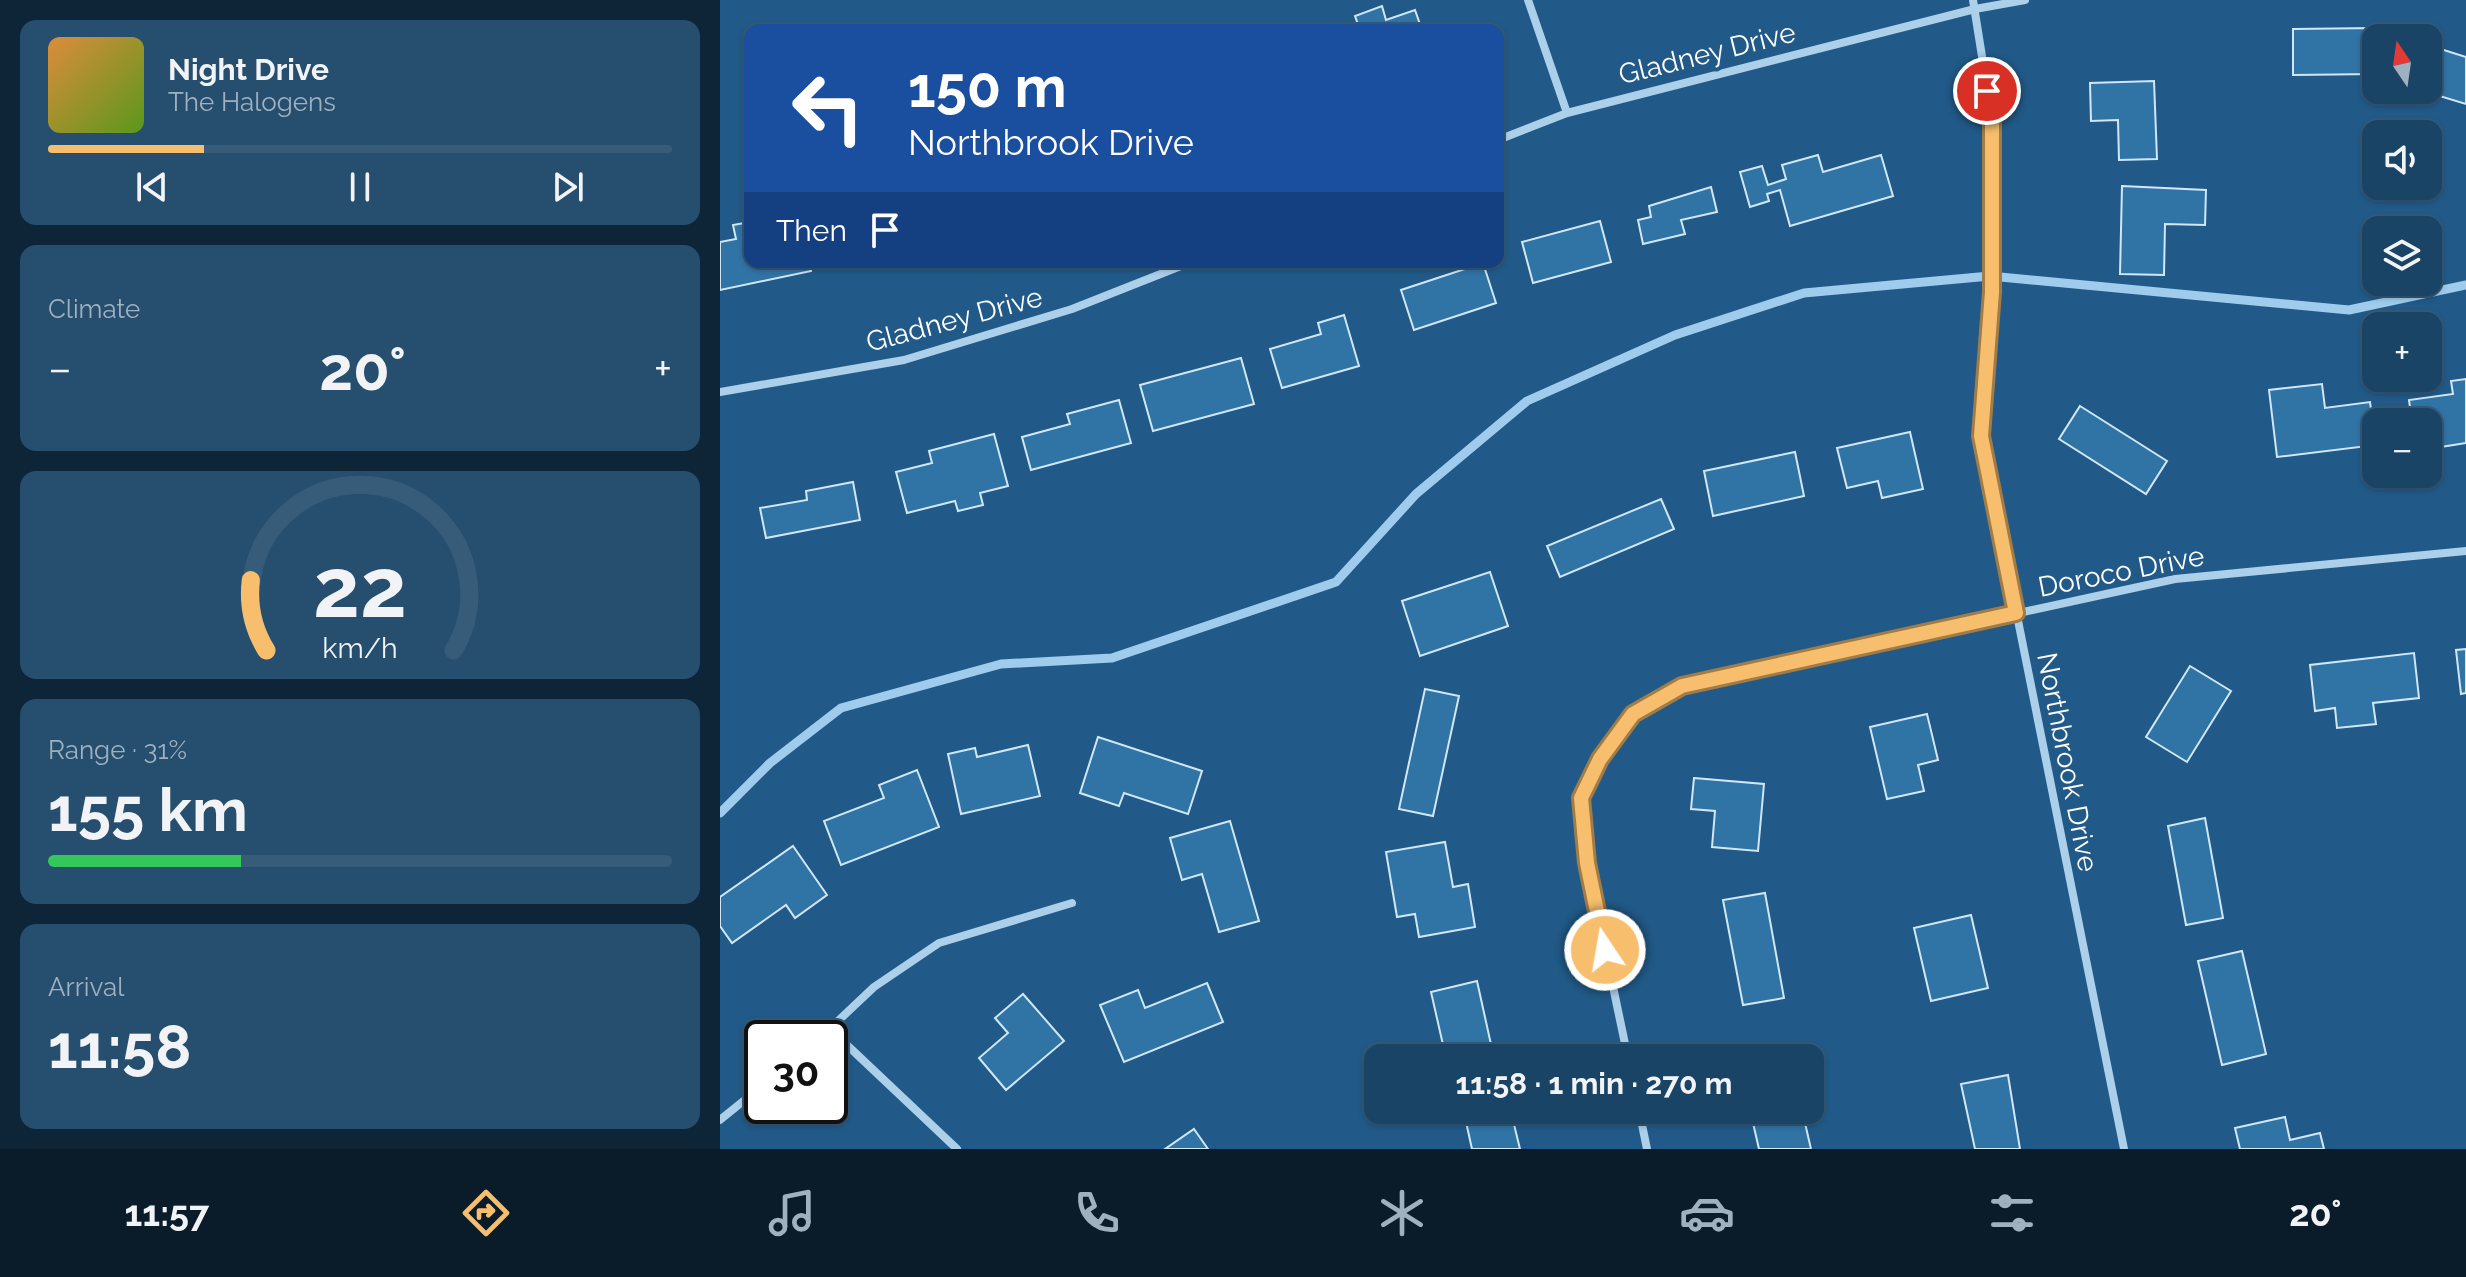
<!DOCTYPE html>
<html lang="en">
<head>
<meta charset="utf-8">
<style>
  :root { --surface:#194466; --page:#264e6f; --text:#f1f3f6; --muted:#9fb0bf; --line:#375c7a; --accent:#f7bf6d }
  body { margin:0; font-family:Raleway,sans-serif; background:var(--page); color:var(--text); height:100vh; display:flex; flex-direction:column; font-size:30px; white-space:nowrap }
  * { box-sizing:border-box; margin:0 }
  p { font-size:26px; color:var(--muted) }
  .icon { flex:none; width:44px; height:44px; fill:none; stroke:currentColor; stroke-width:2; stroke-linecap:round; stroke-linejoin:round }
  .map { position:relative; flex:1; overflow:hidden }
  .details { display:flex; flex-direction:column; gap:20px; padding:20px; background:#0e2538; width:720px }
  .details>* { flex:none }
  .guide { position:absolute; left:24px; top:24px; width:760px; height:244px; border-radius:16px; box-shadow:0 2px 6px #0004,0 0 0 2px var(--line); background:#1a4fa0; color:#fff; overflow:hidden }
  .needle { width:52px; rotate:347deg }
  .fabs { position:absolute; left:1642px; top:24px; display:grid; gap:16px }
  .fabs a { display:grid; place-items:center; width:80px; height:80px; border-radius:16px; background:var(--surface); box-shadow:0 2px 6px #0004,0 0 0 2px var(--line); font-size:40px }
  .speed { position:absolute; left:24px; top:1020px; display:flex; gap:16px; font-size:40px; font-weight:700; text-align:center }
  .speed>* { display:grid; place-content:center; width:104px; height:104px; border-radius:50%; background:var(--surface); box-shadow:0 2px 6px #0004,0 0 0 2px var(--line); line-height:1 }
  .speed .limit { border:4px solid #111; border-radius:12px; background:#fff; color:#111 }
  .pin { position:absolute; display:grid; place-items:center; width:68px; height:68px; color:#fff; margin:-34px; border:4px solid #fff; border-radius:50%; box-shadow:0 2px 8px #0007 }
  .me { position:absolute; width:88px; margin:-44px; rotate:348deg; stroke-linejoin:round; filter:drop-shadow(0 0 6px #0008) }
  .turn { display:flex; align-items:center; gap:28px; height:168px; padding:0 32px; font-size:36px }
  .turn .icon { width:104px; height:104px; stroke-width:2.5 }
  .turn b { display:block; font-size:56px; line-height:68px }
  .then { display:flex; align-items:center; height:76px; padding:0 32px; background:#0003; gap:16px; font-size:30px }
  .big { font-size:60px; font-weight:700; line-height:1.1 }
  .details .widget { flex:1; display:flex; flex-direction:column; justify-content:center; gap:12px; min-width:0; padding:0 28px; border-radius:16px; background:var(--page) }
  .details .dial { align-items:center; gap:0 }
  .dial svg { height:208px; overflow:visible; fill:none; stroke:var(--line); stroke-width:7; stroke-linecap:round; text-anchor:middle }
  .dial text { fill:var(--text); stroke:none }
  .song { display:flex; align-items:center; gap:24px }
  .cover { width:96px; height:96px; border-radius:12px; background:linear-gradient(135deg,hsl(30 70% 55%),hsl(90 70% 35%)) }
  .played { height:8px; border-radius:4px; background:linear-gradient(90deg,var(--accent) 25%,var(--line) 25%) }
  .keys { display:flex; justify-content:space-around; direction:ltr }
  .heat { display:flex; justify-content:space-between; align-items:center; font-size:44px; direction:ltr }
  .charge { height:12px; border-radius:6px; background:linear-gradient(90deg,#34c759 31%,var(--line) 0) }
  .trip { position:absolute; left:644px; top:1044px; width:460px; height:80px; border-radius:16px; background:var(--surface); box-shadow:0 2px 6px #0004,0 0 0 2px var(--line); font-weight:700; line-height:80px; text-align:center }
  .menu { display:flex; height:128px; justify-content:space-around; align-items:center; background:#0a1b29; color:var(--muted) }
  .menu .icon { width:56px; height:56px }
  .menu .current { color:var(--accent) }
  .menu b { font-size:36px; color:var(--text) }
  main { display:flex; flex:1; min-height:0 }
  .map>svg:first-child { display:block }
</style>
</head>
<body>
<main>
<section class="details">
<div class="widget">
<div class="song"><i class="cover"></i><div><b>Night Drive</b><p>The Halogens</p></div></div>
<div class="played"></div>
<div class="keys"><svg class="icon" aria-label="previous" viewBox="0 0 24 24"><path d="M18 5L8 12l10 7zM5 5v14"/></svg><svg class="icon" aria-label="pause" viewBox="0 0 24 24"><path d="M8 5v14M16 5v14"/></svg><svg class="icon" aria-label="next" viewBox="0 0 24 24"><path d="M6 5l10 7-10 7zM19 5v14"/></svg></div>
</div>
<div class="widget"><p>Climate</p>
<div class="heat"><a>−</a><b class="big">20°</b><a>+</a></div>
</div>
<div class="widget dial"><svg viewBox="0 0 100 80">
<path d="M14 69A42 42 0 1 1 86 69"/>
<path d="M14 69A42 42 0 0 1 8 42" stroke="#f7bf6d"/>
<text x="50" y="56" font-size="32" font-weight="700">22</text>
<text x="50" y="72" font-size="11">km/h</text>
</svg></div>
<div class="widget"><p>Range · 31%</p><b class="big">155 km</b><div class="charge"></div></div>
<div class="widget"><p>Arrival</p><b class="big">11:58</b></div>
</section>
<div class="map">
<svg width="1746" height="1149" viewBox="0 0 1746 1149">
  <rect width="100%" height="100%" fill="#215a88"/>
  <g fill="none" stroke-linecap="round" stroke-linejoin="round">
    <path stroke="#9fccec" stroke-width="9" d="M0 813 50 763 121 708 281 664 392 658 616 582 696 494 807 401 955 335 1084 293 1270 276 1629 310 1746 285"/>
  </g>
  <g fill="#3073a5" stroke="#d0e7f8" stroke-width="2">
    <path d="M662 6 666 20 695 10 702 30H640L635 16Z"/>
    <path d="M1656 28V74L1573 75V29Z"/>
    <path d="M1708 45 1746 57V104L1700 90H1708Z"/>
    <path d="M1434 81 1437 159 1399 160 1398 120 1371 121 1370 83Z"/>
    <path d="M1098 155 1103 172 1161 155 1173 196 1070 226 1060 190 1047 194 1049 201 1030 207 1020 172 1042 166 1048 185 1066 179 1062 165Z"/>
    <path d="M1402 186 1486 190 1485 225 1445 224 1444 275 1400 274Z"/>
    <path d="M991 187 997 212 961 220 965 234 923 244 918 220 931 217 929 206Z"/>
    <path d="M880 221 891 262 813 283 802 242Z"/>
    <path d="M30 222V262H89L91 271 0 290V242L16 239 13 225Z"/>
    <path d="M763 263 776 303 694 330 681 290Z"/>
    <path d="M624 315 639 366 562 388 550 349 601 334 598 323Z"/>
    <path d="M521 358 534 404 433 431 420 385Z"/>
    <path d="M1746 379V443L1708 449V422H1692L1689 400 1733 394 1731 381Z"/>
    <path d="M1602 384 1605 408 1650 402 1656 445 1557 457 1549 390Z"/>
    <path d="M399 400 411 443 311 470 302 437 350 424 347 414Z"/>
    <path d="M1360 406 1447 461 1426 494 1339 439Z"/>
    <path d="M1190 432 1203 489 1162 498 1158 481 1127 488 1117 448Z"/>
    <path d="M274 434 288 486 260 493 263 505 238 511 235 501 187 513 176 472 212 463 209 451Z"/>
    <path d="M1075 452 1084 496 993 516 984 471Z"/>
    <path d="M133 482 140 520 46 538 40 508 87 500 86 491Z"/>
    <path d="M941 499 954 529 840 577 827 546Z"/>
    <path d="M770 572 788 626 700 656 682 601Z"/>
    <path d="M1746 649V693L1741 694 1736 650Z"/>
    <path d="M1694 653 1699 698 1653 703 1656 724 1617 728 1615 708 1595 711 1590 665Z"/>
    <path d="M1470 666 1511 691 1467 762 1426 737Z"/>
    <path d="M705 689 739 696 713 816 679 809Z"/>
    <path d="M1207 714 1218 760 1198 765 1204 791 1167 799 1150 727Z"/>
    <path d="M378 737 482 771 468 814 404 793 399 806 360 793Z"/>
    <path d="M308 745 320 796 241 814 228 754 255 748 257 757Z"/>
    <path d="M197 770 219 827 121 865 104 821 164 798 159 785Z"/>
    <path d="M974 778 1044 784 1038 851 992 847 995 811 971 809Z"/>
    <path d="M1485 818 1503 918 1466 925 1448 826Z"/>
    <path d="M510 821 539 921 499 932 482 874 462 880 450 838Z"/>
    <path d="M725 842 733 887 748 884 755 927 699 937 695 914 677 917 666 852Z"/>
    <path d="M73 846 107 895 75 918 66 905 12 943 0 926V897Z"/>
    <path d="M1045 893 1064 998 1023 1005 1003 900Z"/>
    <path d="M1251 915 1268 988 1211 1001 1194 928Z"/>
    <path d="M1522 951 1546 1054 1502 1065 1478 961Z"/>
    <path d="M757 981 774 1058H726L711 992Z"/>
    <path d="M487 983 503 1022 404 1062 380 1005 418 990 425 1008Z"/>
    <path d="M303 994 344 1041 286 1090 259 1058 288 1033 275 1018Z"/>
    <path d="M1288 1075 1300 1149H1255L1241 1084Z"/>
    <path d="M1030 1110H1082L1091 1149H1039Z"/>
    <path d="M791 1112 800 1149H752L746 1122Z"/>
    <path d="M1565 1117 1570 1140 1600 1133 1604 1149H1520L1515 1128Z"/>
    <path d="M474 1129 488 1149H445Z"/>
  </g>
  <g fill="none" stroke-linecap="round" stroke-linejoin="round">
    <g stroke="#accfea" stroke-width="8">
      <path d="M808 0 847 113"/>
      <path d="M1253 0 1272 119V292L1261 436 1404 1149"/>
      <path d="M778 140 847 113 1255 9 1305 0"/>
      <path d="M0 392 184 360 352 309 471 262"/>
      <path d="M110 1029 237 1149"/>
      <path d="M100 1038 154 987 219 943 352 903"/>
      <path d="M908 1058 867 863 861 798 880 759 913 714 962 686 1455 579 1746 551"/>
      <path d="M919 1110 927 1149"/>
      <path d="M0 1120 42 1086"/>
    </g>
  </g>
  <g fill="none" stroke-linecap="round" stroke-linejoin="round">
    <g stroke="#a17c47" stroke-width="20">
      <path id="route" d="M885 950 867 863 861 798 880 759 913 714 962 686 1296 613 1261 436 1272 292V119L1267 91"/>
    </g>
    <use href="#route" stroke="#f7bf6d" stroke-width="14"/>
  </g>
  <g text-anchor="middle" stroke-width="8" stroke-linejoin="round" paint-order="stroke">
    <g font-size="28" fill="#fff" stroke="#215a88">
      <text transform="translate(987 53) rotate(-14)" y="10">Gladney Drive</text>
      <text transform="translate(234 319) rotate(-15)" y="10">Gladney Drive</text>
      <text transform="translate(1401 571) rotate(-11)" y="10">Doroco Drive</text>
      <text transform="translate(1348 762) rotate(79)" y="10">Northbrook Drive</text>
    </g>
  </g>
</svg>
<div class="fabs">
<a><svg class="needle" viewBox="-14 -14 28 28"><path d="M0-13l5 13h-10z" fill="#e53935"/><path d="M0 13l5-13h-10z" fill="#9fb0bf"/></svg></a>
<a><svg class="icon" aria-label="sound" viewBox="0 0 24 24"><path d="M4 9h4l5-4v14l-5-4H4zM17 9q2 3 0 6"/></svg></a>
<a><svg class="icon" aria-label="layers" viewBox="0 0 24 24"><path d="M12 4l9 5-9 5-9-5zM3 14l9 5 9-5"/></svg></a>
<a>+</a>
<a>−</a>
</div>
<div class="speed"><div class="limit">30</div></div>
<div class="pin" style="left:1267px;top:91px;background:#d93025"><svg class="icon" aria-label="arrive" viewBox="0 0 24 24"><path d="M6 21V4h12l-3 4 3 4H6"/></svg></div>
<svg class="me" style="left:885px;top:950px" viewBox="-20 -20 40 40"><circle r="17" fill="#f7bf6d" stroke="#fff" stroke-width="3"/><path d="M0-11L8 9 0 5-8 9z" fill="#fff"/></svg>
<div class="trip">11:58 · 1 min · 270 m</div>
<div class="guide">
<div class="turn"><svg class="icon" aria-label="left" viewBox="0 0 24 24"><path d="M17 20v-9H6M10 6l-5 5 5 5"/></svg><div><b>150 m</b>Northbrook Drive</div></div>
<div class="then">Then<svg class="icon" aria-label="arrive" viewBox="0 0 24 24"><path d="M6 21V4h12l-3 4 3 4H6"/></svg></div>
</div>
</div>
</main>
<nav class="menu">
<b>11:57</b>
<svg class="icon current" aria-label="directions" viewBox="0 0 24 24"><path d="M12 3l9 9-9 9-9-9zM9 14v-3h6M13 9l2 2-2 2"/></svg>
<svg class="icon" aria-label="music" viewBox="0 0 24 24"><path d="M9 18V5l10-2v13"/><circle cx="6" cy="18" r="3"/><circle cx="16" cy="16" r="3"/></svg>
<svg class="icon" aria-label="phone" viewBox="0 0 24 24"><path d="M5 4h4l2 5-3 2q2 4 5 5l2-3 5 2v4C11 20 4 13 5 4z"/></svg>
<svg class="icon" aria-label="climate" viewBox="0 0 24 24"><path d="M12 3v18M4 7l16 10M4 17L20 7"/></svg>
<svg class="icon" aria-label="car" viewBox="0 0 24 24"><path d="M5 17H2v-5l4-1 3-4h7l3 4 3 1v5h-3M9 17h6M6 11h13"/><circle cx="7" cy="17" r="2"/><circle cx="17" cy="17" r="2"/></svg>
<svg class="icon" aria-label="filters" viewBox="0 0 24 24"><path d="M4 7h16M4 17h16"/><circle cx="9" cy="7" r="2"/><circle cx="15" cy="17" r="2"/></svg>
<b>20°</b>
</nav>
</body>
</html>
